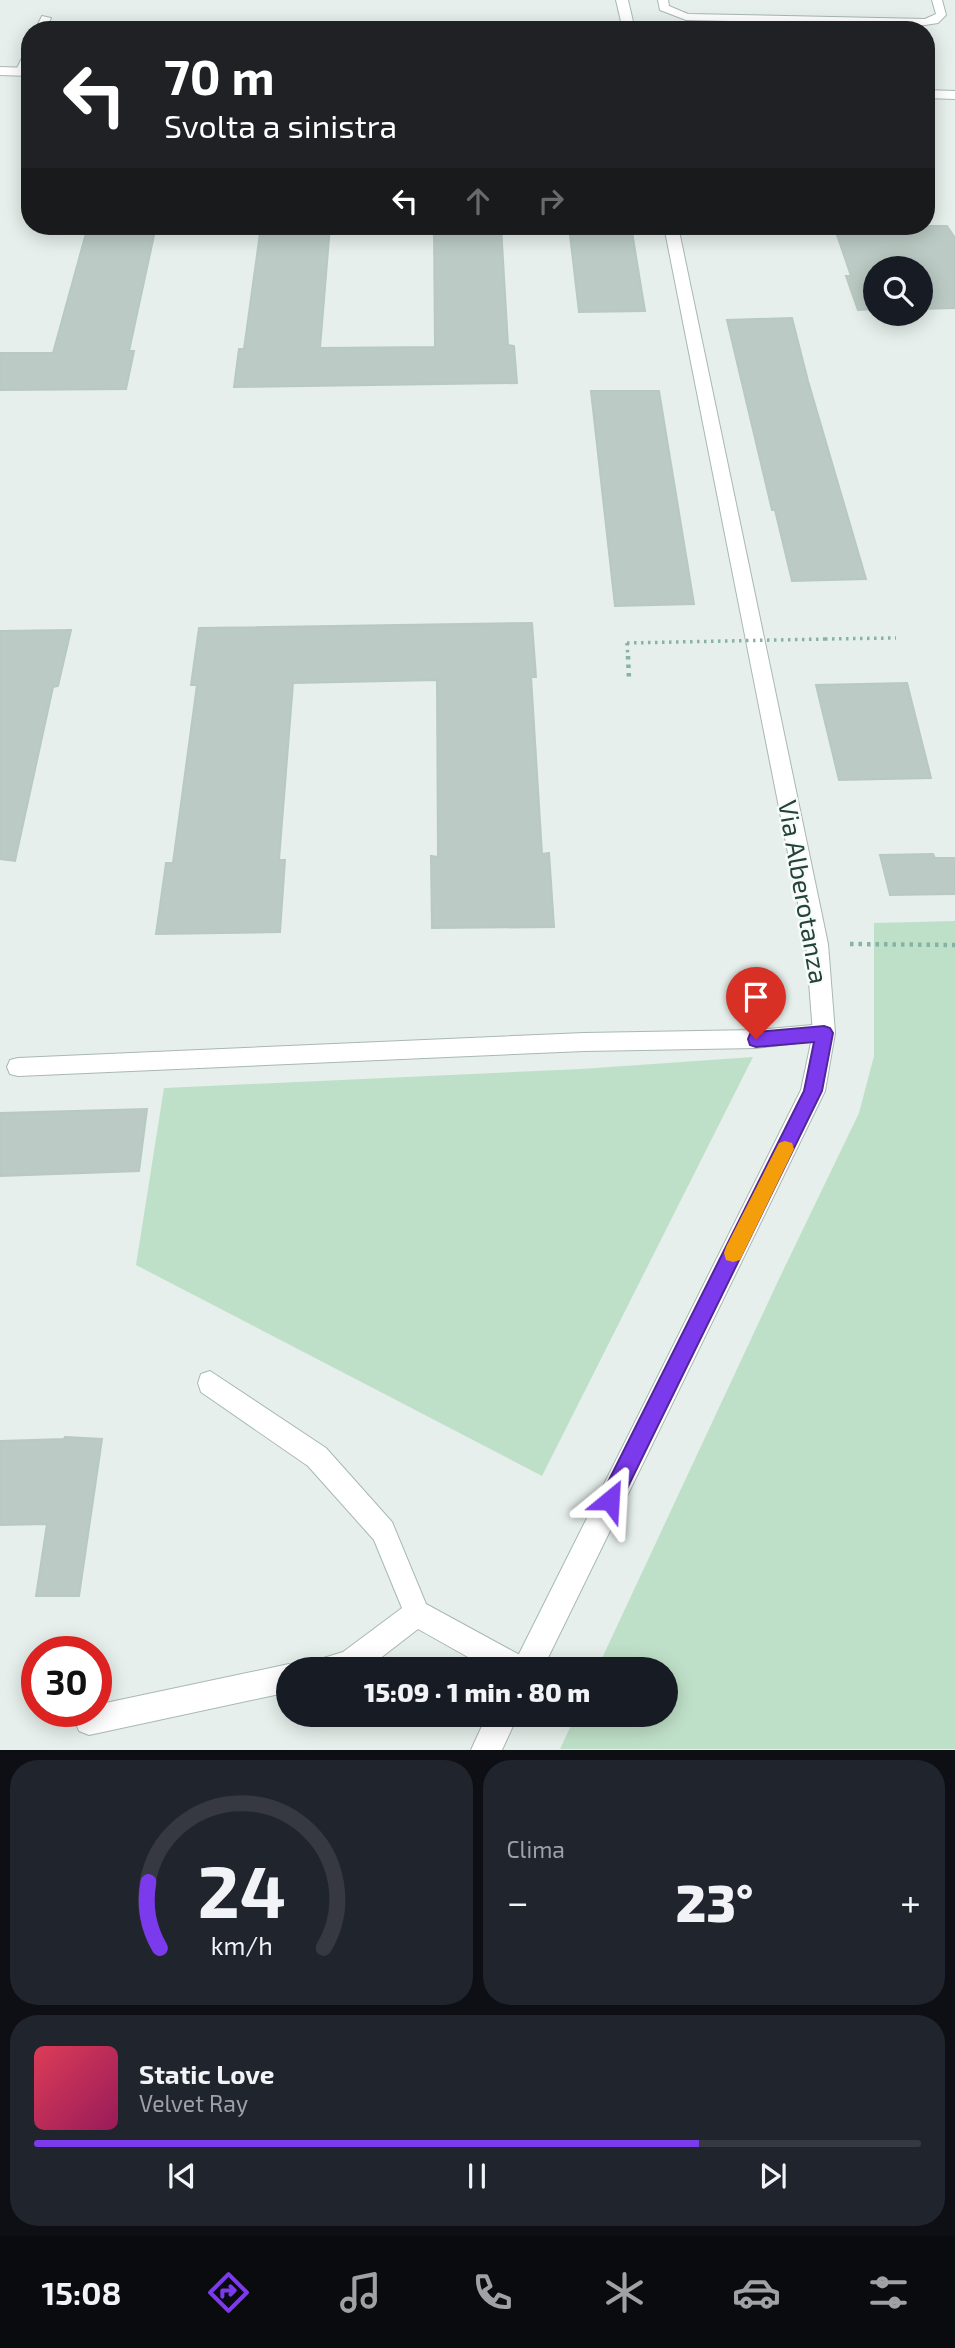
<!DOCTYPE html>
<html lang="it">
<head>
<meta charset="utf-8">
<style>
  :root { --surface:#171b24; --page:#20242c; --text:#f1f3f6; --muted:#9ea1a6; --line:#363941; --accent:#7c3aed }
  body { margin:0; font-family:"Exo 2",sans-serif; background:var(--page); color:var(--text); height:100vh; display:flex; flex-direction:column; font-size:26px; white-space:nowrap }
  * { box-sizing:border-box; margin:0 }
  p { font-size:23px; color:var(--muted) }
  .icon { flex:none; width:38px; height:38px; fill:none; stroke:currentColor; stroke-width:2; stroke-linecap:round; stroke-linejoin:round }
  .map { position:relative; height:1750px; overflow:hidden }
  .details { display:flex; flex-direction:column; gap:10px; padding:10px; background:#0d0f14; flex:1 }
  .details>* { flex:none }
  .banner { position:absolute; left:21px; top:21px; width:914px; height:214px; border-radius:28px; box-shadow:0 4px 18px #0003; background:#202124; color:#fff; overflow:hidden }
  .tools { position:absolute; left:863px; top:256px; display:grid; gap:14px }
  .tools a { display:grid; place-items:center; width:70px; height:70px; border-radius:50%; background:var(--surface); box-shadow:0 4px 18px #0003; font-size:35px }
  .speed { position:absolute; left:21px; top:1636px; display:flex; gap:14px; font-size:35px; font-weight:700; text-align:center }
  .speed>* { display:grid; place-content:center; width:91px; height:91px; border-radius:50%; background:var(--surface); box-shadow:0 4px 18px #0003; line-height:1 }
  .speed .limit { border:10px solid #d22; background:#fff; color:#111 }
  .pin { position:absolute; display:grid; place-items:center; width:60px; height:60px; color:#fff; margin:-72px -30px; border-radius:50% 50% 50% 0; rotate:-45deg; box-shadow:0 0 7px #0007 }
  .pin .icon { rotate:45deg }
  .me { position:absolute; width:77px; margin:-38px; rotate:27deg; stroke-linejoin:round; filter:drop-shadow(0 0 5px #0008) }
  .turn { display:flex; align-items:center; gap:24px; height:147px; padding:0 28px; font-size:32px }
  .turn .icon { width:91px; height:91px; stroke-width:2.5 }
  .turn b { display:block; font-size:49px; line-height:60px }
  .lanes { display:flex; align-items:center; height:66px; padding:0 28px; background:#0003; justify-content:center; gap:35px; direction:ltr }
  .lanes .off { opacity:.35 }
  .big { font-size:52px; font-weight:800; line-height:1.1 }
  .details .widget { flex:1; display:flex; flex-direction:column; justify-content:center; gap:10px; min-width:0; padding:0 24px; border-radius:28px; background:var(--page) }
  .details .dial { align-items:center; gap:0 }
  .dial svg { height:182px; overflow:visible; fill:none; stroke:var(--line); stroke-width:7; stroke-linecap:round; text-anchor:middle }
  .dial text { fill:var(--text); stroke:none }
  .song { display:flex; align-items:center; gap:21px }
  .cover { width:84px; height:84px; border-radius:10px; background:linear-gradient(135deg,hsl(350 70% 55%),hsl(330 70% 35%)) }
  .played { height:7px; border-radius:4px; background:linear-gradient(90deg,var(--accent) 75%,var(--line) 75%) }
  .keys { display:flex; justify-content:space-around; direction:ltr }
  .heat { display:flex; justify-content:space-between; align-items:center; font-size:38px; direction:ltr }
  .details .tiles { flex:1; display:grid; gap:10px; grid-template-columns:1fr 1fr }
  .widget:last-child { grid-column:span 2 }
  .trip { position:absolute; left:276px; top:1657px; width:402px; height:70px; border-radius:35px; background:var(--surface); box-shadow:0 4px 18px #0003; font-weight:800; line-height:70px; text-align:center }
  .tabs { display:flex; height:112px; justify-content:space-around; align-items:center; background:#090b0e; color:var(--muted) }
  .tabs .icon { width:49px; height:49px }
  .tabs .on { color:var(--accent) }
  .tabs b { font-size:32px; color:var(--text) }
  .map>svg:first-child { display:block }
</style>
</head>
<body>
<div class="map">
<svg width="955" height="1750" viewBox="0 0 955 1750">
  <rect width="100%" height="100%" fill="#e6efeb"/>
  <g fill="#bfe0c8">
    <path d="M955 921V1749H560L576 1715H667V1670L597 1669 779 1279 859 1113 874 1056V923Z"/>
    <path d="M753 1057 542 1476 136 1265 164 1088 581 1069Z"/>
  </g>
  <g fill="#bbcac4" stroke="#b8c9c2" stroke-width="2">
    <path d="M88 226H156L129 351H134L126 389 0 390V353H53Z"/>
    <path d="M261 226H330L320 348 435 347 434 226H501L508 345 514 346 517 383 234 387 239 349H244Z"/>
    <path d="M569 226H631L645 311 579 312Z"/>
    <path d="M834 226H947L955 238V308L920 309V268H875V309L858 310 846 276H851Z"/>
    <path d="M792 318 808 381 866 579 792 581 775 510H772L727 320Z"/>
    <path d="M591 391H659L694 604 615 606Z"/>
    <path d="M532 623 536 677H531L542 854 549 853 554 927 432 928 431 856 438 857 437 680 293 683 279 860H285L280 932 156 934 166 863H173L197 685H191L199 628Z"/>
    <path d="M71 630 58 686 53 687 15 861 0 859V631Z"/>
    <path d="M907 683 931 778 839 780 816 685Z"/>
    <path d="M933 854 935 858H955V894L890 895 880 855Z"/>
    <path d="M147 1109 139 1171 0 1176V1113Z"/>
    <path d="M65 1437 102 1439 79 1596H36L47 1524 0 1525V1441L64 1439Z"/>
  </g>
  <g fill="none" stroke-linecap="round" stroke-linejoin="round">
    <g stroke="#a8b8b2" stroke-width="2">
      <g id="service">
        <path d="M658 0H668L669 6 688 14 925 19 936 14 932 0H942L946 15 938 23 925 25 686 20 660 10Z"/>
        <path d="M42 16 51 18 45 30H35Z"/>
        <path d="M30 49V63L25 72 16 74 15 72 25 52Z"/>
        <path d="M824 1024 831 1027 834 1033 831 1039 756 1048 584 1051 18 1076 10 1074 7 1067 10 1060 18 1058 584 1033 756 1030Z"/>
        <path d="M210 1371 326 1448 392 1522 426 1604 529 1660 533 1670H491L418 1629 365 1670H313L317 1660 343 1652 402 1608 374 1540 308 1466 201 1392 198 1383 201 1374Z"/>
        <path d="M289 1664 299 1670H289V1692L89 1735 79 1731 75 1721 79 1712H96V1705Z"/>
      </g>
    </g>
    <g stroke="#a8b8b2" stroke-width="2">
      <g id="minor">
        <path d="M616 0H628L635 30H623Z"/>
        <path d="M0 67 30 68V76L0 75Z"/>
        <path d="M926 90 955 91V99L926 98Z"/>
        <path d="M664 226H678L828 944 835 1033 825 1091 542 1670H511L801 1090 813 1033 806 944Z"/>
        <path d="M487 1715H518L502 1750H471Z"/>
      </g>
    </g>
    <g stroke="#86b3a5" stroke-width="3.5" stroke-dasharray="2.5 4.5" stroke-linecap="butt">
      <path d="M825 639 896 638"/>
      <path d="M627 643 628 658"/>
    </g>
    <g stroke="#86b3a5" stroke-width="4.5" stroke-dasharray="3.5 5" stroke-linecap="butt">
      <path d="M628 656 629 679"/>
      <path d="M850 944 955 945"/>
    </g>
    <use href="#service" fill="#fff" fill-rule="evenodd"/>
    <use href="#minor" fill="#fff" fill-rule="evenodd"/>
    <path stroke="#86b3a5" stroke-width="3.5" stroke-dasharray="2.5 4.5" stroke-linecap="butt" d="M627 643 825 639"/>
  </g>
  <path fill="#7c3aed" stroke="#51269a" stroke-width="2" d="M824 1026 830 1028 833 1033 822 1091 618 1507 610 1510 603 1507 600 1500 603 1492 804 1091 814 1042 756 1047 750 1045 748 1039 750 1034 756 1032Z"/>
  <path fill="#f59e0b" d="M785 1141 792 1143 794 1149 740 1260 733 1262 726 1260 724 1253 726 1247 779 1143Z"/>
  <g text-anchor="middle" stroke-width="5" stroke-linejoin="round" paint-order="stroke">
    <g font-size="26" fill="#24423a" stroke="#f7fbf9">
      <text transform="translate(803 892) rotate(80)" y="9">Via Alberotanza</text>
    </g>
  </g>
</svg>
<div class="tools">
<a><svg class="icon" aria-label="search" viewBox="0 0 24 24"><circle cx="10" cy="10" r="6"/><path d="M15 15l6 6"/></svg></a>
</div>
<div class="speed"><div class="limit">30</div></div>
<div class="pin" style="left:756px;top:1039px;background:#d93025"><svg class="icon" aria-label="arrive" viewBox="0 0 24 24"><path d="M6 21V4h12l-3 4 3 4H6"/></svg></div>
<svg class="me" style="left:610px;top:1500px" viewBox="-20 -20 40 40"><path d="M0-17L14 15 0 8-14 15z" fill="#7c3aed" stroke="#fff" stroke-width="4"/></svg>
<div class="trip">15:09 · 1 min · 80 m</div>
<div class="banner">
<div class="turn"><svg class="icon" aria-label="left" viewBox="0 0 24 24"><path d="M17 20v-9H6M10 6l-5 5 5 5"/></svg><div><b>70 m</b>Svolta a sinistra</div></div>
<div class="lanes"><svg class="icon" aria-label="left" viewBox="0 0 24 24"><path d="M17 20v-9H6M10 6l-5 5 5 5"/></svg><svg class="icon off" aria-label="ahead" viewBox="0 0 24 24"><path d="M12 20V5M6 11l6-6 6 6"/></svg><svg class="icon off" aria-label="right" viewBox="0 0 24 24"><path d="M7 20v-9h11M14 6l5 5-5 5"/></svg></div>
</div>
</div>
<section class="details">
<div class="tiles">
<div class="widget dial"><svg viewBox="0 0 100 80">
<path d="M14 69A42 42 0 1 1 86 69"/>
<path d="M14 69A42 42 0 0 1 9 40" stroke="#7c3aed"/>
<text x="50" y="56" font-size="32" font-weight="700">24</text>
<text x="50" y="72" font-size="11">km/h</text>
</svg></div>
<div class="widget"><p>Clima</p>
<div class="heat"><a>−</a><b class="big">23°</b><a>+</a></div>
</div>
<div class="widget">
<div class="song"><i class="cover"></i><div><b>Static Love</b><p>Velvet Ray</p></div></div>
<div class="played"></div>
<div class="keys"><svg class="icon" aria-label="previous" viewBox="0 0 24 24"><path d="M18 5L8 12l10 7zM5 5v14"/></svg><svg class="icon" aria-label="pause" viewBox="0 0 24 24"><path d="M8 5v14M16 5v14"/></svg><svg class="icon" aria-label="next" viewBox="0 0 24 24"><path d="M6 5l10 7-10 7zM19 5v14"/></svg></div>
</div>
</div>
</section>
<nav class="tabs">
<b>15:08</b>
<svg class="icon on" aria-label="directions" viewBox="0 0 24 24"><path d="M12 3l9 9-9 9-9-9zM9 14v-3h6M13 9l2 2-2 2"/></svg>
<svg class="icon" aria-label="music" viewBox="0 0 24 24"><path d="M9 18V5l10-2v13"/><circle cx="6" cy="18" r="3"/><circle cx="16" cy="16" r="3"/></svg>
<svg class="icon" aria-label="phone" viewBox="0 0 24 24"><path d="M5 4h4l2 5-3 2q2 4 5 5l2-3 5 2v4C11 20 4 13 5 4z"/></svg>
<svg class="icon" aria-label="climate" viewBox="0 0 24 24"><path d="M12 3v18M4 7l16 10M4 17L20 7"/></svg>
<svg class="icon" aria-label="car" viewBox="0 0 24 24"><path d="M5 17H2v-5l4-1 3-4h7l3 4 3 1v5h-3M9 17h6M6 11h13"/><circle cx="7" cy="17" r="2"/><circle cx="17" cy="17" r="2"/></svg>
<svg class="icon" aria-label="filters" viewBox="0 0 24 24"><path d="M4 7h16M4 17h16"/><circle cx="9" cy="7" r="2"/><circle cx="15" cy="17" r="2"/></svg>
</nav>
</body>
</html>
